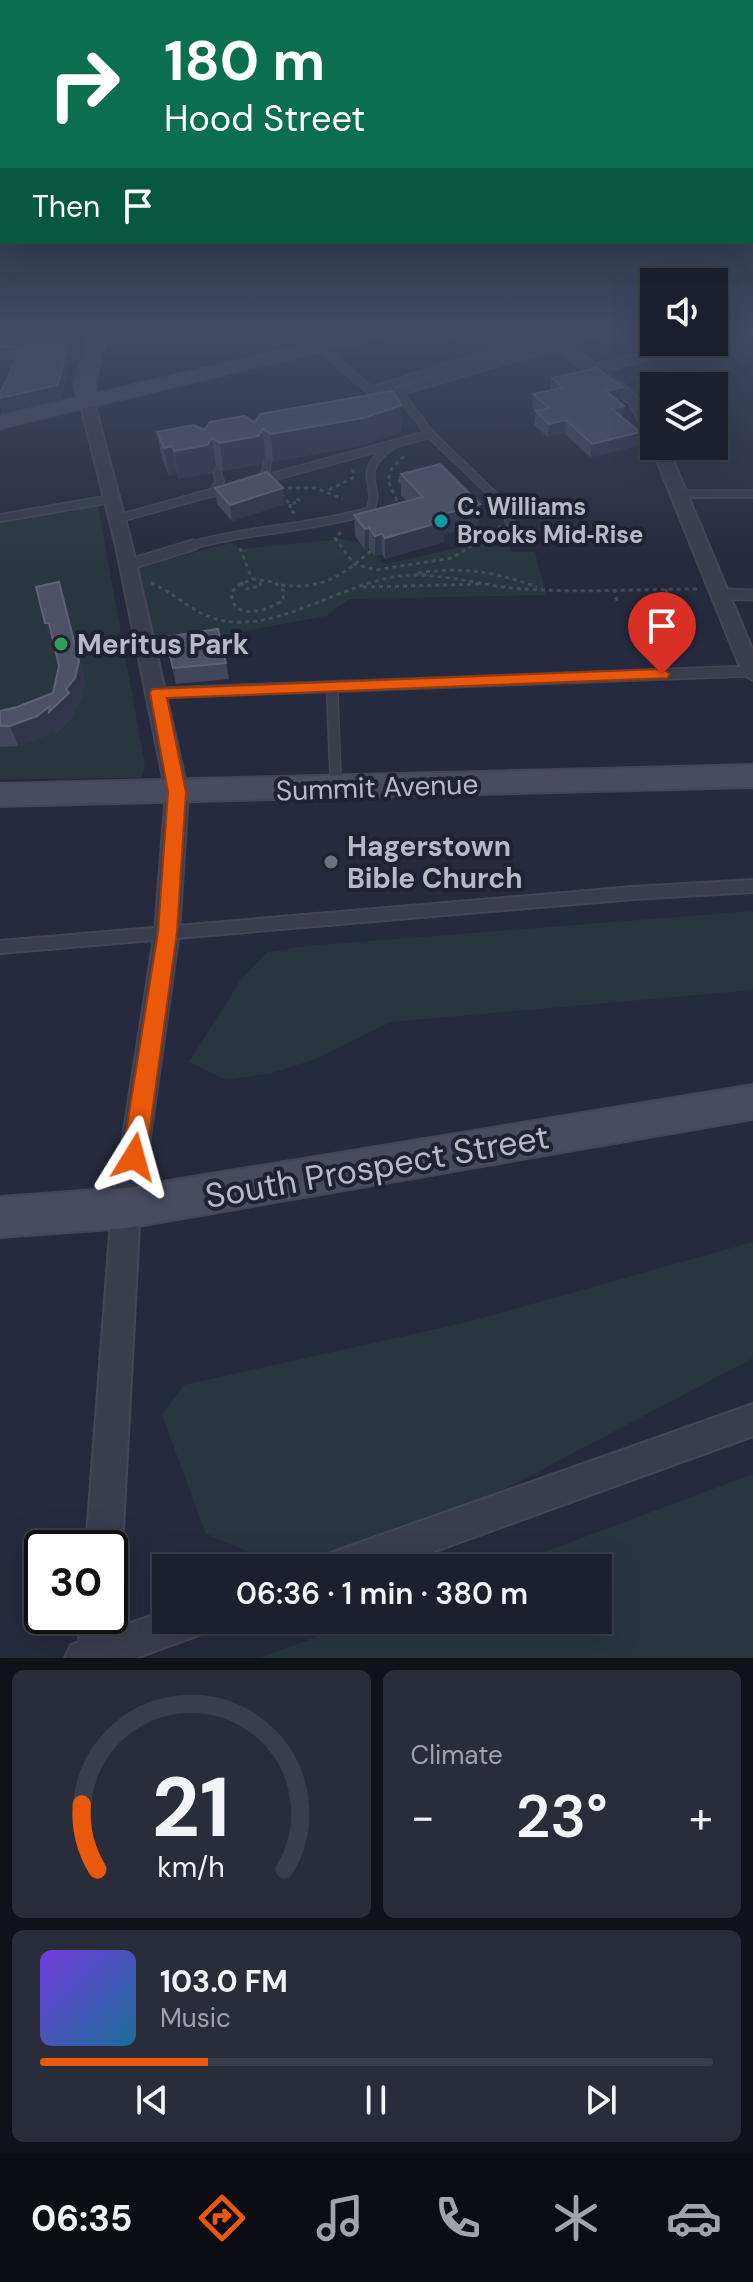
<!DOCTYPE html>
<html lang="en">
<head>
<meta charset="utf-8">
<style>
  :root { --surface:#1c202e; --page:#292d3a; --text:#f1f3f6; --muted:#a0a3aa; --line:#3a3e4a; --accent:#ea580c }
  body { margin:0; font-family:"DM Sans",sans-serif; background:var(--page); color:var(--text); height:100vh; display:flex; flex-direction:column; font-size:30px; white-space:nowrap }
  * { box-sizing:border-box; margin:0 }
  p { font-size:26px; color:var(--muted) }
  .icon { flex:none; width:44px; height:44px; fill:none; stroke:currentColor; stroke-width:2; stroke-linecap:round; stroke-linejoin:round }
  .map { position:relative; height:1658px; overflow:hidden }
  .details { display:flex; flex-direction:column; gap:12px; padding:12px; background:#0f1219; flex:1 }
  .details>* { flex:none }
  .guide { position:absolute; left:0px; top:0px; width:754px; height:244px; box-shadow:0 8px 32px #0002,0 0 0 2px var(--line); background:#0b6e4f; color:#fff; overflow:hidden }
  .controls { position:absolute; left:640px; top:268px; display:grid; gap:16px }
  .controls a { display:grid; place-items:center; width:88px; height:88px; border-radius:0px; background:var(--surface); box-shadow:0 8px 32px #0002,0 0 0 2px var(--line); font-size:40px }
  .speed { position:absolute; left:24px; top:1530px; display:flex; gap:16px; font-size:40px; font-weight:700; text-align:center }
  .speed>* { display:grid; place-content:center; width:104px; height:104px; border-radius:50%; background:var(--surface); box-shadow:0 8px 32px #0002,0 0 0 2px var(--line); line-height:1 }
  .speed .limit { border:4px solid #111; border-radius:12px; background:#fff; color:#111 }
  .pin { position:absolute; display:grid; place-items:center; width:68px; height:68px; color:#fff; margin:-82px -34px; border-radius:50% 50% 50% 0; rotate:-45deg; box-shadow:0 0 8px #0007 }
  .pin .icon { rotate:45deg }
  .me { position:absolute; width:88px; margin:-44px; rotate:8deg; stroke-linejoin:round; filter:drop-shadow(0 0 6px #0008) }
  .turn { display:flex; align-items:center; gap:28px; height:168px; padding:0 32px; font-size:36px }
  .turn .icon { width:104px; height:104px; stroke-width:2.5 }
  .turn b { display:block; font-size:56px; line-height:68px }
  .then { display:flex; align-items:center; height:76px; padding:0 32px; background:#0003; gap:16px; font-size:30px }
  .big { font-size:60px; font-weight:600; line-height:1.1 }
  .details .widget { flex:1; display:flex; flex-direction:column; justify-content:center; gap:12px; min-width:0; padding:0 28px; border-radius:12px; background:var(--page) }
  .details .dial { align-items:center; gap:0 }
  .dial svg { height:208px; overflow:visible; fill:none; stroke:var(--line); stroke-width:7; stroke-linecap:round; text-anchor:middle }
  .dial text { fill:var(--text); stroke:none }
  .song { display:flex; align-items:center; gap:24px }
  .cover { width:96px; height:96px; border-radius:12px; background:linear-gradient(135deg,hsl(260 70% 55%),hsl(200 70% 35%)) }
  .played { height:8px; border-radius:4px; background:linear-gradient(90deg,var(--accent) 25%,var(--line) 25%) }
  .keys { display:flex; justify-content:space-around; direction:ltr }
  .heat { display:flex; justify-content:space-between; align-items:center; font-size:44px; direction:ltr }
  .details .tiles { flex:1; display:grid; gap:12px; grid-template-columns:1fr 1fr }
  .widget:last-child { grid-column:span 2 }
  .trip { position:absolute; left:152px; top:1554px; width:460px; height:80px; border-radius:0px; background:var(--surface); box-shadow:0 8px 32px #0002,0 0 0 2px var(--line); font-weight:600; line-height:80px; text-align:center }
  .tabs { display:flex; height:128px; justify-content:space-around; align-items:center; background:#0b0d12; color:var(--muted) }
  .tabs .icon { width:56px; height:56px }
  .tabs .active { color:var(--accent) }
  .tabs b { font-size:36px; color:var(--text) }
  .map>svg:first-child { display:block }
</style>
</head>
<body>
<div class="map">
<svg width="753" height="1658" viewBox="0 0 753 1658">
  <rect width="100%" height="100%" fill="#262a3e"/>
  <g fill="#28373f">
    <path d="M98 506 145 765 141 778 0 779V522Z"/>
    <path d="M342 539 358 542 385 564 490 541 492 547H509L512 552H535L546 595 349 599 326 616 154 648 136 567 232 543 239 549Z"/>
    <path d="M753 911V990L391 1022 313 1060 272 1073 227 1080 189 1062 240 981 267 952 307 946Z"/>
    <path d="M753 1242V1358L382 1554 325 1559 264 1558 206 1534 162 1415 184 1385 468 1322Z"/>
    <path d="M753 1474V1658H260L362 1620H598V1568H501Z"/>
  </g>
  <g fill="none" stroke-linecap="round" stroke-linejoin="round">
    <g stroke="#444657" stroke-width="10">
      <g id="lane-far2">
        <path d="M319 346 371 391 547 335"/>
        <path d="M0 355H32"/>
        <path d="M57 355 93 353"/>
        <path d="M258 480 266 473 267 463"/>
        <path d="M257 481 430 434"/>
        <path d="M213 493 220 481 217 472"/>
        <path d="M679 494H753"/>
        <path d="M0 518 111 499"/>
        <path d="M117 519 228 488"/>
        <path d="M514 533 503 504 430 434 398 392 600 332"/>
        <path d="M186 547C246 529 309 529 369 511 385 485 349 475 394 444"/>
      </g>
    </g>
    <g stroke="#444657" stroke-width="13">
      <g id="lane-far1">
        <path d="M127 565 193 545"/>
        <path d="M720 594 753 595"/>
        <path d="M332 687 336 788"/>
        <path d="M158 693 752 671"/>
      </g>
    </g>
    <g stroke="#444657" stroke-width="16">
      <path id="lane" d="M0 947 633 893 753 886"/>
    </g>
    <g stroke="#444657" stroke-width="4">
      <g id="street">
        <path d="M534 332H549L596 365 687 342H710L604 371C630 390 654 404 654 438L647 434 629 403Z"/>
        <path d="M729 332H751L714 343 710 342H714V335Z"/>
        <path d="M87 398 94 402 132 546 188 792 179 932 140 1208 122 1548 116 1560 110 1563V1548H86L112 1208 155 932 166 792 116 546 80 402Z"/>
        <path d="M654 443V446H667L753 651V680L743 674 651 446Z"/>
        <path d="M753 1404V1436L388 1568H321L326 1555 339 1550Z"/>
        <path d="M110 1602 117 1616 116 1628 166 1611V1620H209L204 1633 136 1658H65L71 1645 79 1642 81 1616H110Z"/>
      </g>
    </g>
    <g stroke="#444657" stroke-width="4">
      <g id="secondary">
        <path d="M89 332H107L95 384 96 394 359 332H389L380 337 0 428V416L77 398 75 384Z"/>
        <path d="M753 765V787L0 806V784Z"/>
        <path d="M753 1085V1119L126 1228 0 1237V1197L126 1188Z"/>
      </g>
    </g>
    <g stroke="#415057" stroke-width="3" stroke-dasharray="4 4" stroke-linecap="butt">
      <path d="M403 477 397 478 405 488"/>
      <path d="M288 488H316L343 499"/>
      <path d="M329 490 354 477 352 467"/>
      <path d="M281 494 290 504 300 501 296 498"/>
      <path d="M290 504V510L296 514"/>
      <path d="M400 508 388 480 392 468 404 456"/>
      <path d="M341 532 335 538 354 564 376 570 452 558 489 535V528L501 527"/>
      <path d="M240 548 252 579"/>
      <path d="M418 573C461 566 496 572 537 587"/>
      <path d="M252 579 274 582 284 591 283 600C268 611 232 622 231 593L237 586Z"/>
      <path d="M241 582 246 589 261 586 259 579"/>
      <path d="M151 583C175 593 195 615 220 620 283 634 350 575 415 575 451 575 487 587 524 589 583 593 642 589 701 589"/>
      <path d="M281 585C323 590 341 576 371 551"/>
      <path d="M363 587 482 584"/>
      <path d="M614 589 617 601"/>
      <path d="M666 589 669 600"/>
    </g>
    <use href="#lane-far2" stroke="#3a3d4e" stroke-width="7"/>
    <use href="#lane-far1" stroke="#3a3d4e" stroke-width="10"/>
    <use href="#lane" stroke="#3a3d4e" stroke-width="12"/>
    <use href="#street" fill="#3a3d4e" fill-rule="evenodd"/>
    <use href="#secondary" fill="#494b61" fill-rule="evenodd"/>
  </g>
  <g fill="#42465c">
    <path d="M0 332H80L75 347H67L70 360 61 399 1 413 18 355 17 351 18 348H0Z"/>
    <path d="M443 332H479L453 339Z"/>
    <path d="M552 378 620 400 618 401 622 417 637 446 590 457 564 433 548 437 534 425 536 412 532 408 533 394 550 391Z"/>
    <path d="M255 422 401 432 364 445 273 462 265 457 260 464 223 471 216 466 211 473 178 479 177 474 169 476 162 459 157 432 204 430Z"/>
    <path d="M401 474 480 504 478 525 444 534V542L385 559 382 554 375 556 369 549 365 550 355 536 354 515 407 501 401 495Z"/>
    <path d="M215 488 284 504 232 521 217 504Z"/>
    <path d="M65 603 85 682 81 699 74 709 75 714 56 733 55 729 44 736 18 746 0 747V711L17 707 53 693 59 666 54 644H52L45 623Z"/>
    <path d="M165 637 226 663 229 679 176 684Z"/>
  </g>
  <g fill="#31354b">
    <path d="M71 332H80L75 347Z"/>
    <path d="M453 332H479L453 339Z"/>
    <path d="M67 347 70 360 61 399 1 413 0 398Z"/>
    <path d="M623 387 620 400 603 404 606 391Z"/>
    <path d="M402 405 401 432 364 445 273 462 271 434Z"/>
    <path d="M624 406 621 419 612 409Z"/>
    <path d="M566 420 564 433 548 437 549 424Z"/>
    <path d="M263 429 265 457 260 464 223 471 220 443Z"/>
    <path d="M640 432 637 446 590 457 592 444Z"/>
    <path d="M212 438 216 466 211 473 178 479 174 451Z"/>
    <path d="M172 446 177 474 169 476 164 448Z"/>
    <path d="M283 488 284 504 232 521 230 505Z"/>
    <path d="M480 504 478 525 444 534V542L385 559V538L440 515Z"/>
    <path d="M369 528V549L365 550V529Z"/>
    <path d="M382 534V554L375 556V536Z"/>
    <path d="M59 582 85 682 81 699 74 709 75 714 56 733 55 729 44 736 18 746 10 726 66 689Z"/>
    <path d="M45 623H49L56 644H52Z"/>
  </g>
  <g fill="#4e5268" stroke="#5f6277" stroke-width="2">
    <path d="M67 347 58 385 0 398V393L20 351H17L19 348Z"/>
    <path d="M596 368 623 387 606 391 624 406 612 409 640 432 592 444 566 420 549 424 536 411 549 408 533 394 563 388 552 378Z"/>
    <path d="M392 391 402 405 363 418 271 434 263 429 258 436 220 443 212 438 207 445 174 451 172 446 164 448 157 432 194 425 204 430 210 422 244 416 255 422 260 414Z"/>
    <path d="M440 464 480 504 440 515 445 521 385 538 382 534 375 536 369 528 365 529 354 515 423 497 401 474Z"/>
    <path d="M267 472 283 488 230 505 215 488Z"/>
    <path d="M59 582 79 661 75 678 66 689 69 693 49 712 50 706 37 716 10 726H0V711L17 707 53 693 59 666 49 623H45L36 587Z"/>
    <path d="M218 629 226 663 173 668 165 637Z"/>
  </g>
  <linearGradient id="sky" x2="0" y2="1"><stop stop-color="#151722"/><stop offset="0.59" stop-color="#414a63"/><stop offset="1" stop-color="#414a63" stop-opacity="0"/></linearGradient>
  <rect width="753" height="564" fill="url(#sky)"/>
  <path fill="#ea580c" stroke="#983908" stroke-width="2" d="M662 669 670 674 667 678 167 698 186 792 177 932 146 1157 142 1165 134 1168 126 1165 122 1157 158 932 168 792 150 693 152 689Z"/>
  <circle fill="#0f9aa8" stroke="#1f2233" stroke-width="3" cx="441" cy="521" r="8"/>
  <circle fill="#2e9e5b" stroke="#1f2233" stroke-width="3" cx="61" cy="644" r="8"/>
  <circle fill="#6b7280" stroke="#1f2233" stroke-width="3" cx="331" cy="862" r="8"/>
  <g text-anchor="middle" stroke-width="8" stroke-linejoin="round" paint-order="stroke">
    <g font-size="24" font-weight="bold" fill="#b7b9c9" stroke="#1f2233" text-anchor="start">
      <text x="457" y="515">C. Williams<tspan x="457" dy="28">Brooks Mid‐Rise</tspan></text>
    </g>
    <g font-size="28" font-weight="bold" fill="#b7b9c9" stroke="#1f2233" text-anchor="start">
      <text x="77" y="654">Meritus Park</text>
      <text x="347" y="856">Hagerstown<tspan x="347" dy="32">Bible Church</tspan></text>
    </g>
    <g font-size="28" fill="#b7b9c9" stroke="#1f2233">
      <text transform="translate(377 787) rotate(-2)" y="10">Summit Avenue</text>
    </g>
    <g font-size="34" fill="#b7b9c9" stroke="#1f2233">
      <text transform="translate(377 1166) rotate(-10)" y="12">South Prospect Street</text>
    </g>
  </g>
</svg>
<div class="controls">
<a><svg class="icon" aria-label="sound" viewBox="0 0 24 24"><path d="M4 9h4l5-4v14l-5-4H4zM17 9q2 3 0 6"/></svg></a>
<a><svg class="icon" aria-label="layers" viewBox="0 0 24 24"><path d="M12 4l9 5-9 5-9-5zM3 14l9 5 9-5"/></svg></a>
</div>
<div class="speed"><div class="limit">30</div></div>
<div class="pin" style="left:662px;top:674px;background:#d93025"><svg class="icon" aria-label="arrive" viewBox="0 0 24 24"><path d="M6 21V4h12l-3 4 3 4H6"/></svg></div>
<svg class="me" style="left:134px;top:1157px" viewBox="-20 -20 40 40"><path d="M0-17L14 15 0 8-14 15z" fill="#ea580c" stroke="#fff" stroke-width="4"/></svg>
<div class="trip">06:36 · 1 min · 380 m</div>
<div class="guide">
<div class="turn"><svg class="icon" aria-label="right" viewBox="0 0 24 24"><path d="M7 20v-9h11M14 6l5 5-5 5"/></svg><div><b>180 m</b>Hood Street</div></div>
<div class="then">Then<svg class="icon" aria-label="arrive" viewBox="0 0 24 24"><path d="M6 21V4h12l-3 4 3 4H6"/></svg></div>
</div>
</div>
<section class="details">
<div class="tiles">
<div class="widget dial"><svg viewBox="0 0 100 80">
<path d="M14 69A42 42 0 1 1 86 69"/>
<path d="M14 69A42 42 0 0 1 8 44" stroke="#ea580c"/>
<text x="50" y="56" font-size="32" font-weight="700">21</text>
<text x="50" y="72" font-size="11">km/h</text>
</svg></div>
<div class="widget"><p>Climate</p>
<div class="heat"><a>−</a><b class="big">23°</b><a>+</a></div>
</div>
<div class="widget">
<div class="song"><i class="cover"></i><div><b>103.0 FM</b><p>Music</p></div></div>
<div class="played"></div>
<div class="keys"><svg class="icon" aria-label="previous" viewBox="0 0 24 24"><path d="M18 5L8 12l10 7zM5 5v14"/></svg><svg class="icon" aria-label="pause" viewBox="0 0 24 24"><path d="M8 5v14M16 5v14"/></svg><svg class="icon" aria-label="next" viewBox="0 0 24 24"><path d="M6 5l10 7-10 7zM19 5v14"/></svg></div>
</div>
</div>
</section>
<nav class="tabs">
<b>06:35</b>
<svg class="icon active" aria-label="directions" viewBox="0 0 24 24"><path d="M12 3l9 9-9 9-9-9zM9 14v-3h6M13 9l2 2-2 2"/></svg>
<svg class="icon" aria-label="music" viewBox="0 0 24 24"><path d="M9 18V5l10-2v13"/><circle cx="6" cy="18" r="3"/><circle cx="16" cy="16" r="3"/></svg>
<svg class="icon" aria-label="phone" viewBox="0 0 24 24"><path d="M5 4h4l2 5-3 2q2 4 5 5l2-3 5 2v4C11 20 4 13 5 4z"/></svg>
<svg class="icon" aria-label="climate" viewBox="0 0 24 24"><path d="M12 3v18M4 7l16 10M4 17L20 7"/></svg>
<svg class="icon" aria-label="car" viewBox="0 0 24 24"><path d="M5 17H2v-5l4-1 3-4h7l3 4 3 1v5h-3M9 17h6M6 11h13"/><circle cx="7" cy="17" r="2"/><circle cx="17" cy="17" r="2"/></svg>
</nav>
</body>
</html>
